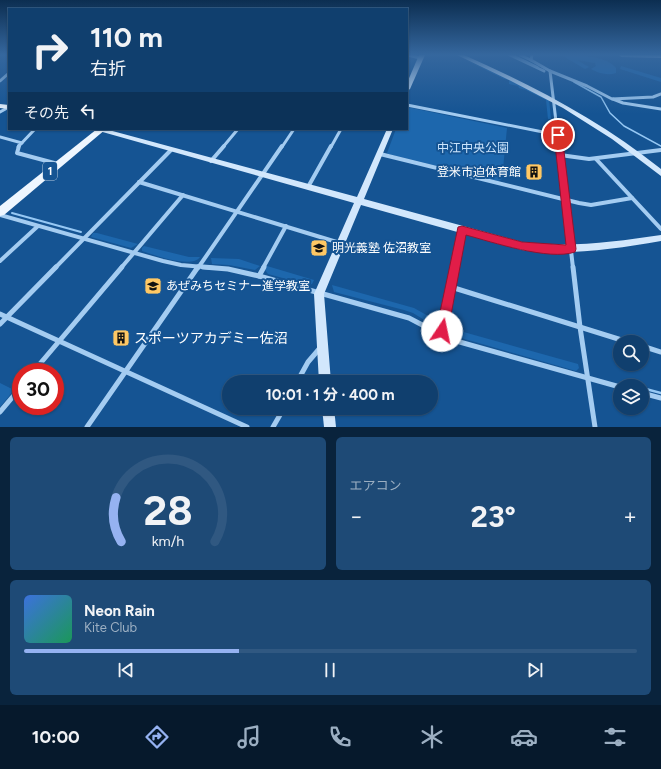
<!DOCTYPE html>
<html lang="ja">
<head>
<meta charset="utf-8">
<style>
  :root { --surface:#103f6e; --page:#1e4a76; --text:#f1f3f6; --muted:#9cafc2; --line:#305881; --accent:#95b2f1 }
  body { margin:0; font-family:Figtree,"Noto Sans JP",sans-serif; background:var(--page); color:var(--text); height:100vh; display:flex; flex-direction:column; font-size:15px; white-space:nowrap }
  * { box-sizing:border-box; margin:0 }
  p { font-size:13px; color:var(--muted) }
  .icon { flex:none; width:22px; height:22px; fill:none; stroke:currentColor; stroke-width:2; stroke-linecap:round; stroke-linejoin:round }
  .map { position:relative; height:427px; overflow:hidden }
  .side { display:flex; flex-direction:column; gap:10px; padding:10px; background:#09233c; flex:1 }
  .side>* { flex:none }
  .guide { position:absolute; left:8px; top:8px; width:400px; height:122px; border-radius:0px; box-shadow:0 1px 3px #0004,0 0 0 1px var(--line); background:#103f6e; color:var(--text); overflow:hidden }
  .fabs { position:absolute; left:613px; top:335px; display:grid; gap:8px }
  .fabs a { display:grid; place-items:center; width:36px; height:36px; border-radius:50%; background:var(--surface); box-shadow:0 1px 3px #0004,0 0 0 1px var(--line); font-size:20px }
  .speed { position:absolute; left:12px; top:363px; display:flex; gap:8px; font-size:20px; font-weight:700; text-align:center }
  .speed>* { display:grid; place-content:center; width:52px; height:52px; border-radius:50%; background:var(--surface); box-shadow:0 1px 3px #0004,0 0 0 1px var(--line); line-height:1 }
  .speed .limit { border:6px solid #d22; background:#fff; color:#111 }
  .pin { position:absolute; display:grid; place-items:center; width:34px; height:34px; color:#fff; margin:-17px; border:2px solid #fff; border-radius:50%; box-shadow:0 1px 4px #0007 }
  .me { position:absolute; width:44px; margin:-22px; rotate:11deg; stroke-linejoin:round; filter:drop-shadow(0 0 3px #0008) }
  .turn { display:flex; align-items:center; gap:14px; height:84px; padding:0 16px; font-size:18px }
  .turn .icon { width:52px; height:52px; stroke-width:2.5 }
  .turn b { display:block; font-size:28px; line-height:34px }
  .then { display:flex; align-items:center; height:38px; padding:0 16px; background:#0003; gap:8px; font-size:15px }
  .big { font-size:30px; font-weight:700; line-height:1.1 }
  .side .widget { flex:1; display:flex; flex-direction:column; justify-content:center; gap:6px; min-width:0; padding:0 14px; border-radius:6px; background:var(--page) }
  .side .dial { align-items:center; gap:0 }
  .dial svg { height:104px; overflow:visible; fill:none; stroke:var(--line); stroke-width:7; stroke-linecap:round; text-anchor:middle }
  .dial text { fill:var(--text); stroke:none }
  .song { display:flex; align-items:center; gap:12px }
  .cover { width:48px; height:48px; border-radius:6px; background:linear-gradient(135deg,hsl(220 70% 55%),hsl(150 70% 35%)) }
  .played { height:4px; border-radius:2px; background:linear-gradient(90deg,var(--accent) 35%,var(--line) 35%) }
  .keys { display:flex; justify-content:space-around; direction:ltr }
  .heat { display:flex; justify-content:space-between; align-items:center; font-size:22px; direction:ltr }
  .side .tiles { flex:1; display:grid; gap:10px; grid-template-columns:1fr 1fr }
  .widget:last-child { grid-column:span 2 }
  .trip { position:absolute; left:222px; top:375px; width:216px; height:40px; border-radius:20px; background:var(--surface); box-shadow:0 1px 3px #0004,0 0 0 1px var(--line); font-weight:700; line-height:40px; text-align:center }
  .tab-bar { display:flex; height:64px; justify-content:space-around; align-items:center; background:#06192c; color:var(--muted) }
  .tab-bar .icon { width:28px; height:28px }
  .tab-bar .active { color:var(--accent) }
  .tab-bar b { font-size:18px; color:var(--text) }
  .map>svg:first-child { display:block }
</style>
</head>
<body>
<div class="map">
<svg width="661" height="427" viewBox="0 0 661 427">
  <rect width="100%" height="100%" fill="#155493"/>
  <g fill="#1d67ad">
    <path d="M558 55C573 55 607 55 616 68V73C608 76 598 73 591 69L596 66 595 63 577 60 589 67 585 69 563 56Z"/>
    <path d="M461 58 516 82 549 99 551 119H548L546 100 526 90 519 88 518 86 509 84V80L504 79Z"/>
    <path d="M621 66 661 78V82L620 69Z"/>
    <path d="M407 107 507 128 502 179 498 181 388 154 387 153 396 129H407Z"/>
    <path d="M93 233H97L138 244 131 248 91 237Z"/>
    <path d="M144 246 189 257H200C192 269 154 255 142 251V248Z"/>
    <path d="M211 258 239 259 260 266 255 270 229 265 212 264Z"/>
    <path d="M267 266 314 280 312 284 308 285 268 274 265 270Z"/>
    <path d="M332 285 414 308 439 322V324L434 326 413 313 404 310 334 292Z"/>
    <path d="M447 326 460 331 578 364 579 368 576 371 454 336 449 334Z"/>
    <path d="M0 383 14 390 0 407Z"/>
  </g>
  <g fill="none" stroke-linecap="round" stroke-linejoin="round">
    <g stroke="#96c8f4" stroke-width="1.5">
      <path d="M513 55 538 67"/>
      <path d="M574 82 601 97 610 113 624 126 661 146"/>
    </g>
    <path stroke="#96c8f4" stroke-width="2" d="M12 213 81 232"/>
    <g stroke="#96c8f4" stroke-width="2.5">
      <path d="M623 382 636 386"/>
      <path d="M642 388 661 393"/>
    </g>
    <g stroke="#a4ccf1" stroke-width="3">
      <path d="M408 55 420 58"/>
      <path d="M510 55 544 71"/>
      <path d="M520 55 531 60"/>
      <path d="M532 55 531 60 550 71 559 147"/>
      <path d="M550 71 587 86 612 99 653 97 661 94"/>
      <path d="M0 81 9 73"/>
      <path d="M613 99 623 103 661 109"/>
      <path d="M407 105 558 135"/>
      <path d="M0 112 9 107"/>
      <path d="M0 137 22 143"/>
      <path d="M18 147 35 129"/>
      <path d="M223 147 238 129"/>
      <path d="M282 147 294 129"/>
      <path d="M331 147 341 129"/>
    </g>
    <g stroke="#a4ccf1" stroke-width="4">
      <path d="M19 146 17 153 58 164"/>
      <path d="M559 146 573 268"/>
      <path d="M380 154 579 203 591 205 632 198"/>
      <path d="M560 155 589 159 661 150"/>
      <path d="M596 159 661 229"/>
      <path d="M211 161 224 146"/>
      <path d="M139 182 340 243"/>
      <path d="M308 187 331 146"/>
      <path d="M0 215 163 261 181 265 215 268"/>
      <path d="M0 261 38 226"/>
      <path d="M55 268 171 150"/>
      <path d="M121 268 183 195"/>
      <path d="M198 268 282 146"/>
      <path d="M263 268 286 226"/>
      <path d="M454 268 462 230"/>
    </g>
    <g stroke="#a4ccf1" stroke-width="5">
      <path d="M203 267 228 269 259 276 409 318 449 339 620 387"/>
      <path d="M573 267 580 327 595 427"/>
      <path d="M259 276 264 267"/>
      <path d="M451 287 628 342"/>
      <path d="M0 314 247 427"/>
      <path d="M0 324 56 267"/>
      <path d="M441 335 455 267"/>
      <path d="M642 346 661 352"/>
      <path d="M33 372 122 267"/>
      <path d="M297 382 308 362 320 348"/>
      <path d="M642 393 661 398"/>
      <path d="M0 412 21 387"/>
      <path d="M87 427 198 267"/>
      <path d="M273 427 284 408"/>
    </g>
    <g fill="#d2e7fc" fill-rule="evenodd">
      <path d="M419 55H425L410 89 407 91V83Z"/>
      <path d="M457 55H464C534 86 601 121 661 169V176L612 139 563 108 511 81Z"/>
      <path d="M619 55H661V58L621 57Z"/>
      <path d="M98 129H105L357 197 387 129H393L364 199 522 242C569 248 614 242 661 235V241C614 249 569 256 522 250L361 205 324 294 331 382H319L314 294 354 203 99 131Z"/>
      <path d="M322 408H334L336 427H324Z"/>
    </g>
    <g fill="#eef6ff" fill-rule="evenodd">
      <path d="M0 104 9 105V109L0 108Z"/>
      <path d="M97 129H106L4 215 0 216V206Z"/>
    </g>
  </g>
  <linearGradient id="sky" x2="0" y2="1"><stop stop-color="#0c2e51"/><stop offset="0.48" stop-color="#35679e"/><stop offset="1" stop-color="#35679e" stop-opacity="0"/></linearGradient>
  <rect width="661" height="114" fill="url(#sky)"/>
  <path fill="#e11d48" stroke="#92132f" d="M558 132 562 135 576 249 575 252C549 261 492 242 466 235L448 331 446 335 442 337 438 335 436 331 458 227 462 226 522 242 566 245 554 135Z"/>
  <defs>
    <g id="building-square" transform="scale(0.9)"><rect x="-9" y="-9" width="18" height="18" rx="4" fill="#ffc864" stroke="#155493"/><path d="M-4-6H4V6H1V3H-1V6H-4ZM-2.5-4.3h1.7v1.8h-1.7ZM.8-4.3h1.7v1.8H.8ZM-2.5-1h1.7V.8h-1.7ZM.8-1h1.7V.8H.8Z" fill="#111"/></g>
    <g id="school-square" transform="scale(0.9)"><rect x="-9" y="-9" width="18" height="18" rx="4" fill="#ffc864" stroke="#155493"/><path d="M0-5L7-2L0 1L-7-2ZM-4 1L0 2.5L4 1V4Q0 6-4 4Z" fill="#111"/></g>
  </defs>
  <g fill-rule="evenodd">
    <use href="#building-square" x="534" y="172"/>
    <use href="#school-square" x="319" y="248"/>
    <use href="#school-square" x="153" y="286"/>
    <use href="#building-square" x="121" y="338"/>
  </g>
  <g text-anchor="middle" stroke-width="4" stroke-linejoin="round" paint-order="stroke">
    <rect fill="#155493" stroke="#b9ccdf" stroke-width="1" x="43" y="162" width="14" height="18" rx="3"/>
    <g font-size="11" font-weight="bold" fill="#fff">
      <text x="50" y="175">1</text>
    </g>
    <g font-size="12" fill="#cbe4fc" stroke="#155493">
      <text x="473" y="152">中江中央公園</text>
    </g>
    <g font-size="12" fill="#fff" stroke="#155493" text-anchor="start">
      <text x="521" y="176" text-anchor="end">登米市迫体育館</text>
      <text x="332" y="252">明光義塾 佐沼教室</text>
      <text x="166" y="290">あぜみちセミナー進学教室</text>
    </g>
    <g font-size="14" fill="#fff" stroke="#155493" text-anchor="start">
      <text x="134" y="343">スポーツアカデミー佐沼</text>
    </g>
  </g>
</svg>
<div class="fabs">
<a><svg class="icon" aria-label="search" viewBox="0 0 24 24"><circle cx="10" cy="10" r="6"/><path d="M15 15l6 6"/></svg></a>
<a><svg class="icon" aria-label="layers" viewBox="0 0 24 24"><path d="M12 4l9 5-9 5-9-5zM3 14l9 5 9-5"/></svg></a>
</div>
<div class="speed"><div class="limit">30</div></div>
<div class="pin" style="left:558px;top:135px;background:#d93025"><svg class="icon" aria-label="arrive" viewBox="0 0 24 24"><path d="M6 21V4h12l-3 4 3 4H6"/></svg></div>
<svg class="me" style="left:442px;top:331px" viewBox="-20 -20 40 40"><circle r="19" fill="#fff"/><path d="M0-13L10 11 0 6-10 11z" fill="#e11d48"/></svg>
<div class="trip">10:01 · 1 分 · 400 m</div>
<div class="guide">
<div class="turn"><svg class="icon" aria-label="right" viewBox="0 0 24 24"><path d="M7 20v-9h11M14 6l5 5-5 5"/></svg><div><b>110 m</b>右折</div></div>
<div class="then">その先<svg class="icon" aria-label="left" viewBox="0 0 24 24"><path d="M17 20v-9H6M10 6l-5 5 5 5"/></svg></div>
</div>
</div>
<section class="side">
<div class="tiles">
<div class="widget dial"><svg viewBox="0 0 100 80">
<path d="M14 69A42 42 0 1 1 86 69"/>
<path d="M14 69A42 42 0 0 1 10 35" stroke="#95b2f1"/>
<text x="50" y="56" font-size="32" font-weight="700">28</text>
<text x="50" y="72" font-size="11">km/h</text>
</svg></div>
<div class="widget"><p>エアコン</p>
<div class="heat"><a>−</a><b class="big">23°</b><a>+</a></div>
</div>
<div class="widget">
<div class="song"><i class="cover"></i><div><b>Neon Rain</b><p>Kite Club</p></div></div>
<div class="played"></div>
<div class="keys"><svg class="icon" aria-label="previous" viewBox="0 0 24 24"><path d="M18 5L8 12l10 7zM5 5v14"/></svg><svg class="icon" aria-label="pause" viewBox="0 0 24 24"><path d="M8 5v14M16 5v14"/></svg><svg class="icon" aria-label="next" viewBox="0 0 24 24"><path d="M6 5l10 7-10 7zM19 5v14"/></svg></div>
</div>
</div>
</section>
<nav class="tab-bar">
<b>10:00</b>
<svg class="icon active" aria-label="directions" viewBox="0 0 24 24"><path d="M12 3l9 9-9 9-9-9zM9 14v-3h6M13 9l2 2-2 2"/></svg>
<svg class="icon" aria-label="music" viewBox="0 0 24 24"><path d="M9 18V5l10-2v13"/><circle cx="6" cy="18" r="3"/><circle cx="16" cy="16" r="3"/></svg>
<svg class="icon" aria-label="phone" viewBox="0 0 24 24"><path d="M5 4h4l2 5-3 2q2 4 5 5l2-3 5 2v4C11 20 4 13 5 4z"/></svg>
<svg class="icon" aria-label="climate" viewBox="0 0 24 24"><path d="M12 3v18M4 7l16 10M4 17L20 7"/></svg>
<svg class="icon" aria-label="car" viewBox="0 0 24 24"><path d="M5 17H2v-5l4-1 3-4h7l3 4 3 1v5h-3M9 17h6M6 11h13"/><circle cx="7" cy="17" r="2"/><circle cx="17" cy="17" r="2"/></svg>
<svg class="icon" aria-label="filters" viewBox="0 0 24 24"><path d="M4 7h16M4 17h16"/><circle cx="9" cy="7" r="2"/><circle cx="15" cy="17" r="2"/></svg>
</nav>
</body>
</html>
